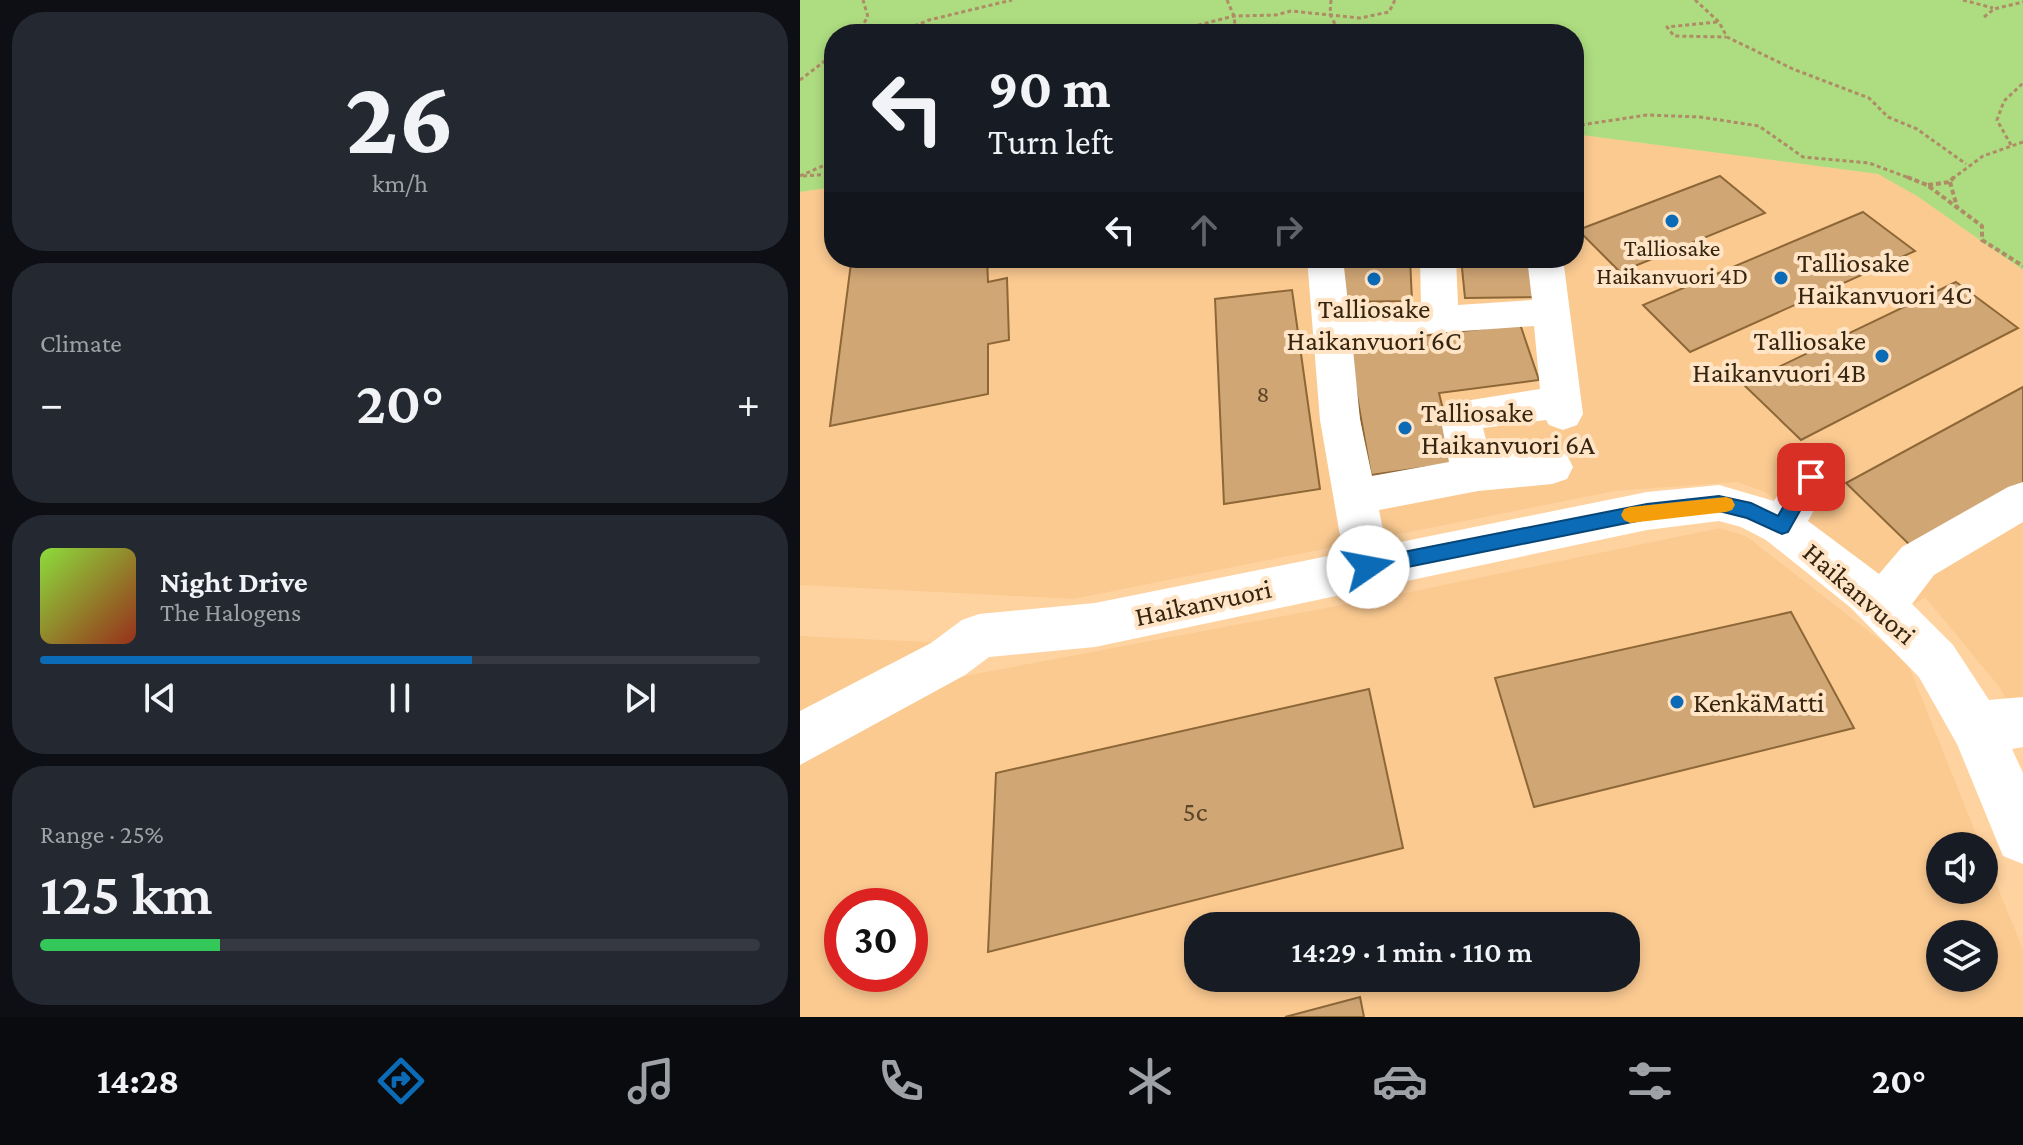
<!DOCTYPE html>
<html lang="en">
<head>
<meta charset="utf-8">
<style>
  :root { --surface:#171b24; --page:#242831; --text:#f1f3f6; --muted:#9ea1a6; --line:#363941; --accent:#0b6bb7 }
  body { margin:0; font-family:"Crimson Pro",serif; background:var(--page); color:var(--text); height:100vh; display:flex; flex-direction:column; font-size:30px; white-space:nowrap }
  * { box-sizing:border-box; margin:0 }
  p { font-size:26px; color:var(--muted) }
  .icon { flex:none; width:44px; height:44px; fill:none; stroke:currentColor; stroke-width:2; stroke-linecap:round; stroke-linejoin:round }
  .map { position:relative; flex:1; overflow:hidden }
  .side { display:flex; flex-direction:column; gap:12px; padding:12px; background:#0d0f14; width:800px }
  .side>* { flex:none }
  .guide { position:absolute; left:24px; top:24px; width:760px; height:244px; border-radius:32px; box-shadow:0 4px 12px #0003; background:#171b24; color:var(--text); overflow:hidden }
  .controls { position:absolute; left:1126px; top:832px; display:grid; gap:16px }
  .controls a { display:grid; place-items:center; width:72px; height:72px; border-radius:50%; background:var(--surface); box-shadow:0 4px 12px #0003; font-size:40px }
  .speed { position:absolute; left:24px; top:888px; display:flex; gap:16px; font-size:40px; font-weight:700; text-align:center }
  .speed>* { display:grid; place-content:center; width:104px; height:104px; border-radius:50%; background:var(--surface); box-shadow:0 4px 12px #0003; line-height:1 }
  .speed .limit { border:12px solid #d22; background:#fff; color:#111 }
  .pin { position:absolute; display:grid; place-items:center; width:68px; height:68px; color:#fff; margin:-34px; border-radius:16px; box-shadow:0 4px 12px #0006 }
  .me { position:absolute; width:88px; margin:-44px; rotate:78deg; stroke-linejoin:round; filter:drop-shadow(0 0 6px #0008) }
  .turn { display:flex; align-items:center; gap:28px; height:168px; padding:0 32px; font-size:36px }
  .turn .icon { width:104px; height:104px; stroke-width:2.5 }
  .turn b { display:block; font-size:56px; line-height:68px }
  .lanes { display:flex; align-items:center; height:76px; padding:0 32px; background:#0003; justify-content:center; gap:40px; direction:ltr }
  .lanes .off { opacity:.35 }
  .big { font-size:60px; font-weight:600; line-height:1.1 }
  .side .widget { flex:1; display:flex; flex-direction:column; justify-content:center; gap:12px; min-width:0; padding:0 28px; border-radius:32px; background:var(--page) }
  .side .dial { align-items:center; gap:0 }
  .dial b { font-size:104px; line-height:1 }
  .song { display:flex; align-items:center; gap:24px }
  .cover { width:96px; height:96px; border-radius:12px; background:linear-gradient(135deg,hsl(90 70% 55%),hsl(10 70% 35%)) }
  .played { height:8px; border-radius:4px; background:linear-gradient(90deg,var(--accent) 60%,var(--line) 60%) }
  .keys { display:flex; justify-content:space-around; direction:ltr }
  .heat { display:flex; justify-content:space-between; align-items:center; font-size:44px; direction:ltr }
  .charge { height:12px; border-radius:6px; background:linear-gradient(90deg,#34c759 25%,var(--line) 0) }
  .trip { position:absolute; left:384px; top:912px; width:456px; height:80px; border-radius:32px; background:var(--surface); box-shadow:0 4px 12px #0003; font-weight:600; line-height:80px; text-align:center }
  .dock { display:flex; height:128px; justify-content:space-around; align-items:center; background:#090b0e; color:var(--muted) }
  .dock .icon { width:56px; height:56px }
  .dock .on { color:var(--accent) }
  .dock b { font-size:36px; color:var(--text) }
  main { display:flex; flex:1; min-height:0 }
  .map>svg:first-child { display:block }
</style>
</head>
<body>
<main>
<section class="side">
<div class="widget dial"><b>26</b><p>km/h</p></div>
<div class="widget"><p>Climate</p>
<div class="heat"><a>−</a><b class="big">20°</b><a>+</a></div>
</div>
<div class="widget">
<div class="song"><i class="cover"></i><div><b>Night Drive</b><p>The Halogens</p></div></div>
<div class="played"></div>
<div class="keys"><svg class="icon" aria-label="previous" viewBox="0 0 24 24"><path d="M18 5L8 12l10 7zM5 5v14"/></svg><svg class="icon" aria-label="pause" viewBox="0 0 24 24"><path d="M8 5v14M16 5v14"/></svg><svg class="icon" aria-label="next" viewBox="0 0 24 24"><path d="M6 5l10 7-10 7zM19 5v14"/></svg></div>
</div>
<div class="widget"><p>Range · 25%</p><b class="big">125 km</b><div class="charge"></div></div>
</section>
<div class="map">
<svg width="1223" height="1017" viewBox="0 0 1223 1017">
  <rect width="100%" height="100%" fill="#ffd3a0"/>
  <g fill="#fbca91" fill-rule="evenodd">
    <path d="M774 134 1078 174 1117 196 1223 270V737L1200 688 1125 597 1114 604 965 492 937 482 815 491 273 599 0 585V192L34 187V258H774Z"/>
    <path d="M920 528 946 536 1107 661 1181 846H1140V890H1184V854L1223 949V1017H0V636L150 643 143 680 605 593ZM42 906H110V974H42ZM398 926H826V978H398ZM1140 934H1184V978H1140Z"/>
  </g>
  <path fill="#aedc80" d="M0 0H1223V270L1117 196 1078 174 774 134V34H34V187L0 192Z"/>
  <g fill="#d0a675" stroke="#8e6737" stroke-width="2">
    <path d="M920 176 965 213 820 272 778 230Z"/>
    <path d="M1063 212 1115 251 890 352 843 305Z"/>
    <path d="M77 258H187L188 282 207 278 209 340 188 344V394L30 426 51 263Z"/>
    <path d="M537 258H610L612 301 536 302Z"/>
    <path d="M661 258H733L740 297 665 298Z"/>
    <path d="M1156 282 1218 328 1001 440 943 384Z"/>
    <path d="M492 290 520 489 424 504 415 299Z"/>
    <path d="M720 324 739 380 639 393 656 463 571 475 548 345Z"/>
    <path d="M1223 387V486L1114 549 1046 483Z"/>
    <path d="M991 612 1054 728 734 807 695 678Z"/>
    <path d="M569 689 603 848 188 952 196 773Z"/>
    <path d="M560 997 564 1017H485Z"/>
  </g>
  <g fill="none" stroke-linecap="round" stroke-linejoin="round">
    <g stroke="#ae8d66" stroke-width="3" stroke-dasharray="4 3" stroke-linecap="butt">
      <path d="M427 0 434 16 436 34"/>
      <path d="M531 0 530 14 540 34"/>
      <path d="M895 0 919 22 927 37 993 69 1069 98 1088 117 1117 129 1166 164"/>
      <path d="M1163 0 1193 8"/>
      <path d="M1184 17 1194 9 1223 2"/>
      <path d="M917 22 867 27 874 36 926 37"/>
      <path d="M56 34 68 17 63 0"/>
      <path d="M95 34 129 20 212 0"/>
      <path d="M364 34 434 16 476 15 491 11 560 18 589 12 595 0"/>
      <path d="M0 80 34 54"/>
      <path d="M774 126 847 115 900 117 959 126 1003 157 1069 163 1112 179"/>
      <path d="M1211 145 1197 120 1204 101 1223 83"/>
      <path d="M0 176 34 161"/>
      <path d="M3 176 34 174"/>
      <path d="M1152 179 1183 156 1223 142"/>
    </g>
    <g stroke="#ae8d66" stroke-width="4" stroke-dasharray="5 3" stroke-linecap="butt">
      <path d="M1107 177 1127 185 1182 226V240L1223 266"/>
      <path d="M1150 182 1157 207"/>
      <path d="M1128 185 1150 182 1154 177"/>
    </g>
    <path fill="#fff" fill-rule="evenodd" d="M507 258H543L549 312 621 307 620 258H656L658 305 732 300 727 258H763L783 414 777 425 763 430 749 425 746 420 683 428 690 455 752 450 767 455 773 467 767 479 752 484 678 491 579 510 586 545 847 492 919 485 974 501 996 465 1011 459 1026 465 1032 477 1008 521 1079 574 1102 547 1208 487 1223 482V522L1134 575 1112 604 1153 645 1189 700 1223 697V747L1212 749 1223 773V864L1203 856 1157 744 1119 677 1050 607 966 540 941 527 919 521 847 530 295 647 189 657 165 675 0 765V711L131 643 162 620 179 614 295 603 543 553 520 420ZM734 326 740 389 646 404 640 415 649 462 572 476 560 420 552 339Z"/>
  </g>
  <path fill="#0b6bb7" stroke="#074677" stroke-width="2" d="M1011 469 1019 477 988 532 982 534 947 518 919 511 847 519 568 575 562 573 559 567 562 561 568 559 847 504 919 496 951 503 978 516 1004 471Z"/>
  <path fill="#f59e0b" d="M926 497 932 499 935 505 932 510 926 512 830 523 824 520 821 515 824 509 830 507Z"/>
  <g fill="#0b6bb7" stroke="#ffe4c6" stroke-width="3">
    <circle cx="872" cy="221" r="8"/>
    <circle cx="981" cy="278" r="8"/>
    <circle cx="574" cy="279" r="8"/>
    <circle cx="1082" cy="356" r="8"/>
    <circle cx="605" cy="428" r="8"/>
    <circle cx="877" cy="702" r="8"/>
  </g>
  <g text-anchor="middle" stroke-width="8" stroke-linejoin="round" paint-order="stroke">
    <g font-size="24" fill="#352510" stroke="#ffe4c6">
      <text x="872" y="256">Talliosake<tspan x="872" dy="28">Haikanvuori 4D</tspan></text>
    </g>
    <g font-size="24" fill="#5c4529">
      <text x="463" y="402">8</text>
    </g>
    <g font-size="28" fill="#352510" stroke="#ffe4c6" text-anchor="start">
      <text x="997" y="272">Talliosake<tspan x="997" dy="32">Haikanvuori 4C</tspan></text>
      <text x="574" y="318" text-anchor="middle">Talliosake<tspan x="574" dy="32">Haikanvuori 6C</tspan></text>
      <text x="1066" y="350" text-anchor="end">Talliosake<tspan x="1066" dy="32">Haikanvuori 4B</tspan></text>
      <text x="621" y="422">Talliosake<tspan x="621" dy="32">Haikanvuori 6A</tspan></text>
      <text x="893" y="712">KenkäMatti</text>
    </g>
    <g font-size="28" fill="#352510" stroke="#ffe4c6">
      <text transform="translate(1060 593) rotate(41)" y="10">Haikanvuori</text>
      <text transform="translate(403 602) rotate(-12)" y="10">Haikanvuori</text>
    </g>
    <g font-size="28" fill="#5c4529">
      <text x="395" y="821">5c</text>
    </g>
  </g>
</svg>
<div class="controls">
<a><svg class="icon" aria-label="sound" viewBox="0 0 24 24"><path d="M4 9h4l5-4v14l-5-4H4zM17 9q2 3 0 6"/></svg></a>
<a><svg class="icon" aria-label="layers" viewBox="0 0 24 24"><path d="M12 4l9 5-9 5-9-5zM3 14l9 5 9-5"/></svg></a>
</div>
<div class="speed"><div class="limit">30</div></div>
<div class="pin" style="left:1011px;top:477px;background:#d93025"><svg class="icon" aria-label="arrive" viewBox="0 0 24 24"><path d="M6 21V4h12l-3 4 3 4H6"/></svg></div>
<svg class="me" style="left:568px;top:567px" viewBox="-20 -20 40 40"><circle r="19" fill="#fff"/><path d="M0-13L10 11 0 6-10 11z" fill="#0b6bb7"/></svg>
<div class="trip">14:29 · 1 min · 110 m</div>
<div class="guide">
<div class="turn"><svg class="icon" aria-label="left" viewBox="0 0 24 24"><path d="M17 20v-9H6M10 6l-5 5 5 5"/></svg><div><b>90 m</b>Turn left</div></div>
<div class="lanes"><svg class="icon" aria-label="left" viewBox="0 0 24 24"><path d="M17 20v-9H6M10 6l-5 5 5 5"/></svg><svg class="icon off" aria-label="ahead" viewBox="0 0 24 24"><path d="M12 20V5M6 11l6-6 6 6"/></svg><svg class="icon off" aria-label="right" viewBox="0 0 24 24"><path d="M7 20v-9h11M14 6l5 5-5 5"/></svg></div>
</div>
</div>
</main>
<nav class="dock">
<b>14:28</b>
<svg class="icon on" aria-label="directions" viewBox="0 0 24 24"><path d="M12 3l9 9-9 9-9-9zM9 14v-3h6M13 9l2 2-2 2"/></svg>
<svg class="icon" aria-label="music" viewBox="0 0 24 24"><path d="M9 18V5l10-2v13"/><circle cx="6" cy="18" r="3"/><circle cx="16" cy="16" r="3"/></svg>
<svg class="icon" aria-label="phone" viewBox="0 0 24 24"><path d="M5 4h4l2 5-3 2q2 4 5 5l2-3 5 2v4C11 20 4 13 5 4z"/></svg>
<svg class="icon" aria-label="climate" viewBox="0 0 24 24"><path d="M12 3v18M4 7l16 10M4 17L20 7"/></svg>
<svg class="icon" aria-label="car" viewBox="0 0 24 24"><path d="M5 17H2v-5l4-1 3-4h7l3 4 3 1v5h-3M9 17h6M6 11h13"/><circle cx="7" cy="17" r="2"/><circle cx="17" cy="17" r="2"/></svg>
<svg class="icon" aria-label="filters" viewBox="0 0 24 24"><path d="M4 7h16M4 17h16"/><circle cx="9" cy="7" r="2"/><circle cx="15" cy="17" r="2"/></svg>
<b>20°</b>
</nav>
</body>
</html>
